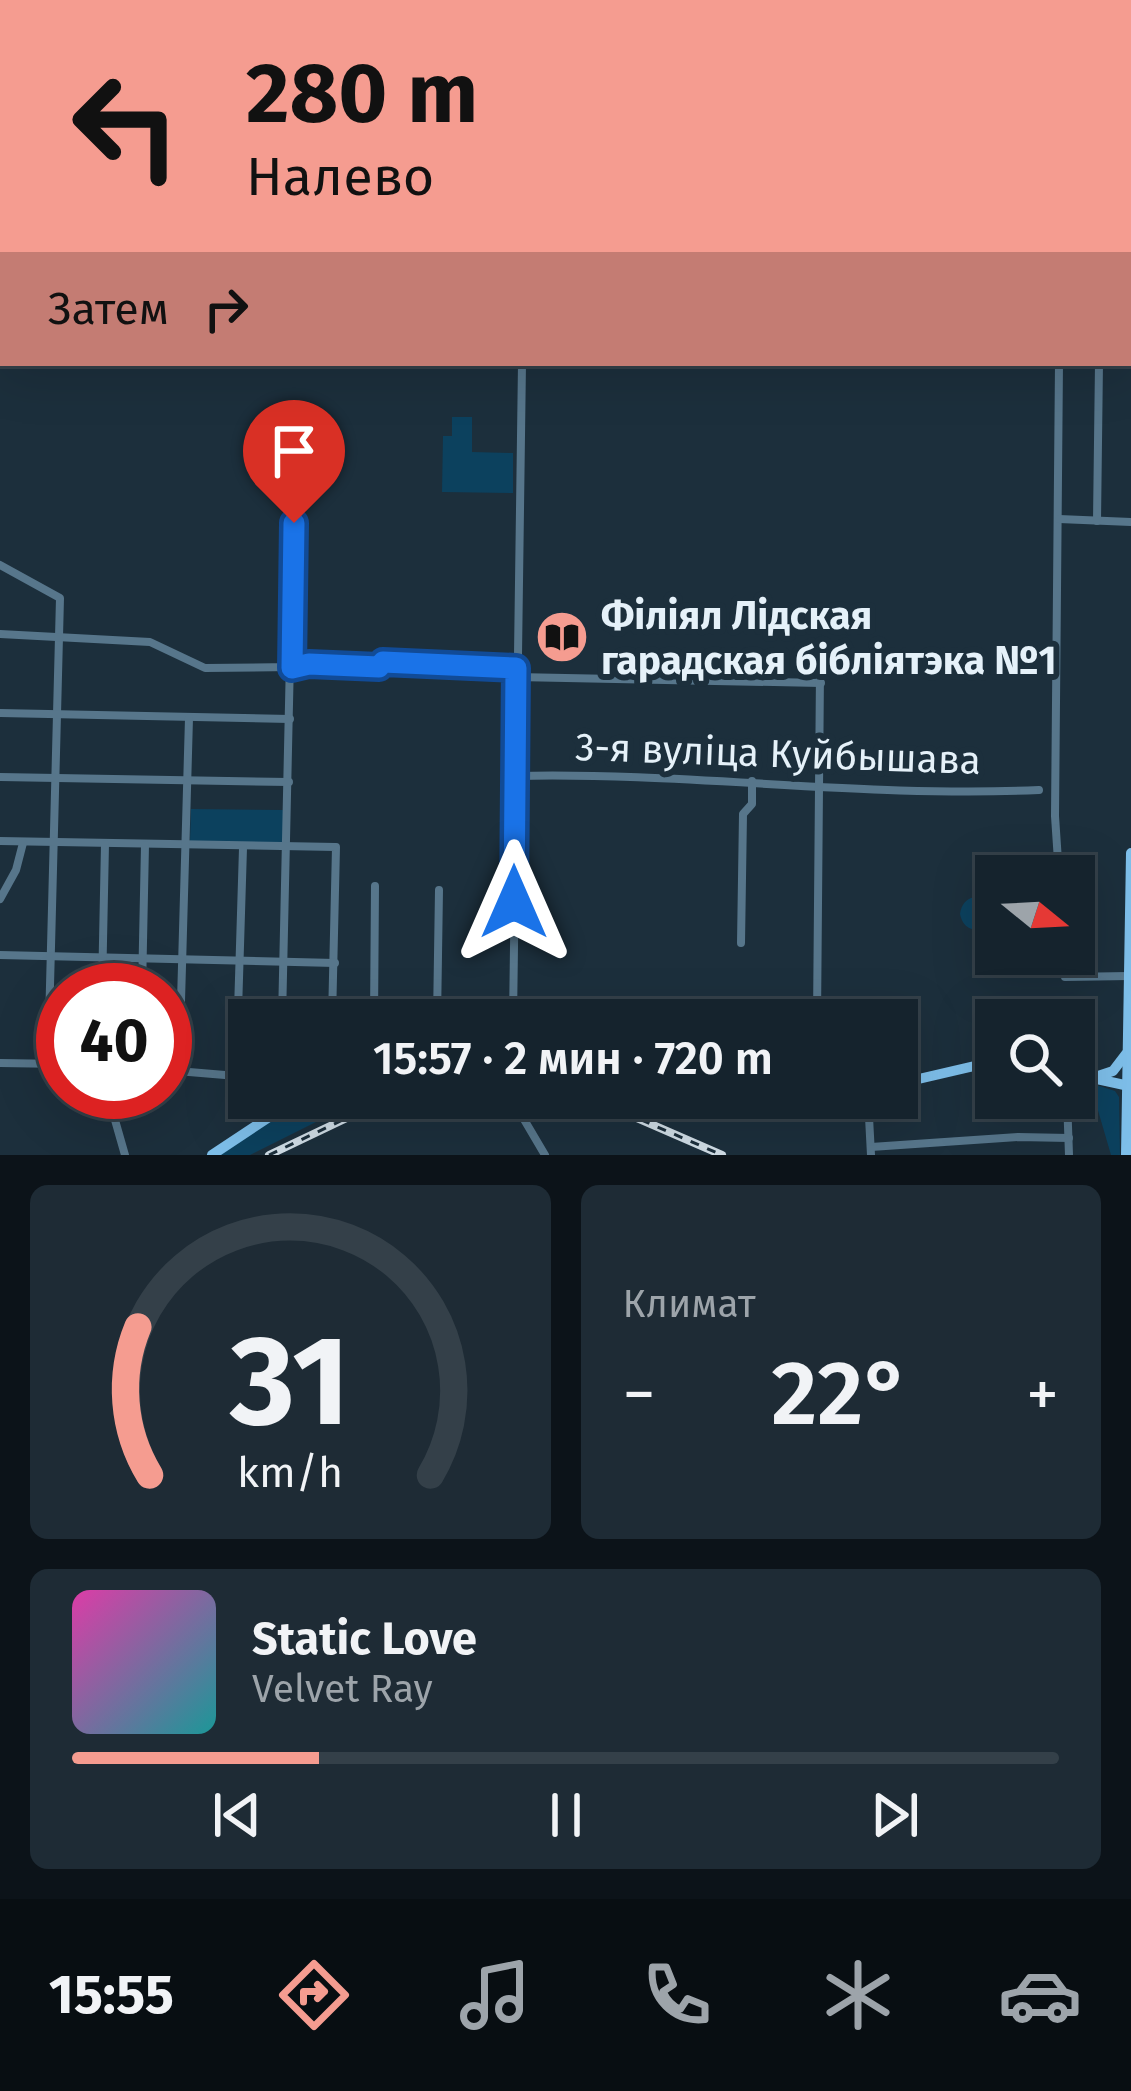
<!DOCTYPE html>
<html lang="ru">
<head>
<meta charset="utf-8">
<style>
  :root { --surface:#15232d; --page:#1e2b35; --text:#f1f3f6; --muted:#9da4aa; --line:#344049; --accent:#f59c90 }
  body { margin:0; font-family:"Fira Sans",sans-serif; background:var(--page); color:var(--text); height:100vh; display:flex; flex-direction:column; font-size:45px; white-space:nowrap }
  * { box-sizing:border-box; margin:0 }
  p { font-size:39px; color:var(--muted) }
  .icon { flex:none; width:66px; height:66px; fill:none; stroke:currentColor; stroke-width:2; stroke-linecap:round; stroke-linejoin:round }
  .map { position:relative; height:1155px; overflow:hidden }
  .details { display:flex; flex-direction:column; gap:30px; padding:30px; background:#0c1319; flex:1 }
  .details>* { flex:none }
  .top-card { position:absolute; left:0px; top:0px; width:1131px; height:366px; box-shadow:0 12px 48px #0002,0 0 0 3px var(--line); background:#f59c90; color:#111; overflow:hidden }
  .needle { width:78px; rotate:108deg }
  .fabs { position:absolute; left:975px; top:855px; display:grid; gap:24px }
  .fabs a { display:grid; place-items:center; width:120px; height:120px; border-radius:0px; background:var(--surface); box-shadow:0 12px 48px #0002,0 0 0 3px var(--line); font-size:60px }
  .speed { position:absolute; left:36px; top:963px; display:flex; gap:24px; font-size:60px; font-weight:700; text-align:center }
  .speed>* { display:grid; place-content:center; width:156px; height:156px; border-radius:50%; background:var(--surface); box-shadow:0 12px 48px #0002,0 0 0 3px var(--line); line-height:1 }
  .speed .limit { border:18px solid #d22; background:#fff; color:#111 }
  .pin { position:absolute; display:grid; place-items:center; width:102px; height:102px; color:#fff; margin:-123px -51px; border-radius:50% 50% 50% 0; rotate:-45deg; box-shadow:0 0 12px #0007 }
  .pin .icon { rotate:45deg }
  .me { position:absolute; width:132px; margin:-66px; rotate:0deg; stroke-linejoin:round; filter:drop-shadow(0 0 9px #0008) }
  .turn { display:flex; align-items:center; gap:42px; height:252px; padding:0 48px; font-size:54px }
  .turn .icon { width:156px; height:156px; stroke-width:2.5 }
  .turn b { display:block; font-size:84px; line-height:102px }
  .then { display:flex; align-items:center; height:114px; padding:0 48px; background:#0003; gap:24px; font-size:45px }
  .big { font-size:90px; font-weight:600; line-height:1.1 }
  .details .widget { flex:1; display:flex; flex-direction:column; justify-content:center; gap:18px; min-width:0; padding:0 42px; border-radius:18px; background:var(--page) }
  .details .dial { align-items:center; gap:0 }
  .dial svg { height:312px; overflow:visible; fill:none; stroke:var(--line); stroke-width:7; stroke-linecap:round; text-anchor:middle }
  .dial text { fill:var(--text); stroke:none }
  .song { display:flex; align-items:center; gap:36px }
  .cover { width:144px; height:144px; border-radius:18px; background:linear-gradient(135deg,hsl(320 70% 55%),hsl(180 70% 35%)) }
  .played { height:12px; border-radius:6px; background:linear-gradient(90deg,var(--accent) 25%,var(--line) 25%) }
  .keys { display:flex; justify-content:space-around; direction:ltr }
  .heat { display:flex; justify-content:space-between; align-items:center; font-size:66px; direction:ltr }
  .details .tiles { flex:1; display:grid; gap:30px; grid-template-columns:1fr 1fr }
  .widget:last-child { grid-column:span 2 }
  .trip { position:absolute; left:228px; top:999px; width:690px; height:120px; border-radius:0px; background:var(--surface); box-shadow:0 12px 48px #0002,0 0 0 3px var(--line); font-weight:600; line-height:120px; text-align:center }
  .tabs { display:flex; height:192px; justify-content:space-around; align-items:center; background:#080e12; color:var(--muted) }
  .tabs .icon { width:84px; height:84px }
  .tabs .on { color:var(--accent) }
  .tabs b { font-size:54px; color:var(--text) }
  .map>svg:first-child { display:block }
</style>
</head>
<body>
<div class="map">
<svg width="1131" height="1155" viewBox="0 0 1131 1155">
  <rect width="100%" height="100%" fill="#1c2f3c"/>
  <g fill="#0c415e">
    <path d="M452 417H472V452L513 453V493L442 492 443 436H452Z"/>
    <path d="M191 809 285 810 284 843 190 842Z"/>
    <path d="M996 895V930C979 931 964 933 960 914 963 894 979 896 996 895Z"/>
    <path d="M1090 1083 1115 1091 1119 1097 1120 1155H1111Z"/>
    <path d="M290 1098H383L334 1113 250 1155H206Z"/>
  </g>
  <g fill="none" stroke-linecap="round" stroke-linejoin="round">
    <g stroke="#57768b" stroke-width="8">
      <path d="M407 0 408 3"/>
      <path d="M486 0 487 3"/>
      <path d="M831 3V0"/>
      <path d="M1061 3V0"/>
      <path d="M1128 142H1131"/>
      <path d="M1059 363 1055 816 1059 876"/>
      <path d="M278 412 295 434 282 1020"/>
      <path d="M1059 519 1131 522"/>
      <path d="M1097 521 1099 363"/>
      <path d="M0 565 60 598 48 1063"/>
      <path d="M0 634 150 642 205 668 292 667 309 664 379 667 383 662 516 667"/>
      <path d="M516 677 821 683"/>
      <path d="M0 713 290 719"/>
      <path d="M515 776C690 772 864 798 1039 790"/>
      <path d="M0 777 289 782"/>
      <path d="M0 841 336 847 332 1020"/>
      <path d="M0 899 16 870 23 843"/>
      <path d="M741 943 743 814 752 804V781"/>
      <path d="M1064 954 1065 977 1129 976"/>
      <path d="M0 955 335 963"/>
      <path d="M102 990 105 844"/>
      <path d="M142 990 145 845"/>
      <path d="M374 1020 375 886"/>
      <path d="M437 1020 439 890"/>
      <path d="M513 1020 522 363"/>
      <path d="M817 1020 820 672"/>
      <path d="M0 1063 63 1064"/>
      <path d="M165 1070 249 1077"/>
      <path d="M179 1072 189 718"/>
      <path d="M236 1076 243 848"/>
      <path d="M107 1092 125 1155"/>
      <path d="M522 1098V1116L545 1155"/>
      <path d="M868 1098 871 1155"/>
      <path d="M1067 1098 1069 1155"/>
      <path d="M871 1147 1018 1137 1069 1138"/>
    </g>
    <g stroke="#7ebfea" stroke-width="10">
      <path d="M1074 1074 1129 1086"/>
      <path d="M1095 1077 1113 1071 1126 1054"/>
      <path d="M897 1084 996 1061"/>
      <path d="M674 1098C728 1109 790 1110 844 1098"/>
      <path d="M212 1155 272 1115 308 1098"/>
      <path d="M1126 1155 1131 853"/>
    </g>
    <g stroke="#d0dde6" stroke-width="8">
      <g id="rail">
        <path d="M554 1098 630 1115 722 1155"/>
        <path d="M269 1155 351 1116 428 1098"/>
      </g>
    </g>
    <use href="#rail" stroke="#1c2f3c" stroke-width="3" stroke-dasharray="9" stroke-linecap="butt"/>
  </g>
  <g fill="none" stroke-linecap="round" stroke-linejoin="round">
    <g stroke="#114b97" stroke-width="30">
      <path id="route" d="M294 523 292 668 309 664 379 667 383 662 516 668 514 902"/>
    </g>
    <use href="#route" stroke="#1a73e8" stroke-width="21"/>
  </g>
  <defs>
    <g id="library-disc" transform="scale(2.7)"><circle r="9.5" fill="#f59c90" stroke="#1c2f3c"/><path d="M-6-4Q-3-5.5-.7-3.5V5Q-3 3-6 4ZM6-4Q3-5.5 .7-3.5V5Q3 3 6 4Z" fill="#111"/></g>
  </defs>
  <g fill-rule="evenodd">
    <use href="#library-disc" x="562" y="637"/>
  </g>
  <g text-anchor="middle" stroke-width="12" stroke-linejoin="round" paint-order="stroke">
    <g font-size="39" font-weight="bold" fill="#e5f1f9" stroke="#1c2f3c" text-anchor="start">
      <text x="601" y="629">Філіял Лідская<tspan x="601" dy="45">гарадская бібліятэка №1</tspan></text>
    </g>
    <g font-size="39" fill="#e5f1f9" stroke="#1c2f3c">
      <text transform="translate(778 753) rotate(2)" y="14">3-я вуліца Куйбышава</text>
    </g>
  </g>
</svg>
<div class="fabs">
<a><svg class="needle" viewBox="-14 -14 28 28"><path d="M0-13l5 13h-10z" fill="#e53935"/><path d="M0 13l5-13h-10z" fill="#9da4aa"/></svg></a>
<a><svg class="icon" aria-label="search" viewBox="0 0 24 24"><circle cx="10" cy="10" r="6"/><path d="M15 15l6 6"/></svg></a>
</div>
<div class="speed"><div class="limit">40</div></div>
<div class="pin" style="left:294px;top:523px;background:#d93025"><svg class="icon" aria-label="arrive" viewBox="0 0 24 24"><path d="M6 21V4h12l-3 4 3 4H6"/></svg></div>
<svg class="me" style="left:514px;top:902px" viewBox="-20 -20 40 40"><path d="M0-17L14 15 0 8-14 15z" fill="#1a73e8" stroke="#fff" stroke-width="4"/></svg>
<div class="trip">15:57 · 2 мин · 720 m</div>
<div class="top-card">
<div class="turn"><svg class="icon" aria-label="left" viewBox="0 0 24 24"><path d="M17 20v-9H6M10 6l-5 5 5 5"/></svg><div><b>280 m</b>Налево</div></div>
<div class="then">Затем<svg class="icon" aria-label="right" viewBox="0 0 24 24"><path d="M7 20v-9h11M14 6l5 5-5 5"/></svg></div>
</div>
</div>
<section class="details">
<div class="tiles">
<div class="widget dial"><svg viewBox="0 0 100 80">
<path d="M14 69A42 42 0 1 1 86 69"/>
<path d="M14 69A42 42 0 0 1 11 31" stroke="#f59c90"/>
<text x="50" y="56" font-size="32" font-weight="700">31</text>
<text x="50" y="72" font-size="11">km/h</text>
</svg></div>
<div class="widget"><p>Климат</p>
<div class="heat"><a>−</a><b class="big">22°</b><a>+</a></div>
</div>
<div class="widget">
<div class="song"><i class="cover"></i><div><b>Static Love</b><p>Velvet Ray</p></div></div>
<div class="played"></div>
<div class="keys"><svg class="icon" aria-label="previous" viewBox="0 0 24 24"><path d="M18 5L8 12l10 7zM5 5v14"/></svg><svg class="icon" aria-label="pause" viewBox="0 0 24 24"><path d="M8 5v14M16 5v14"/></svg><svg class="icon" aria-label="next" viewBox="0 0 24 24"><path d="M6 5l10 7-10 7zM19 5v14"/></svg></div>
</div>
</div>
</section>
<nav class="tabs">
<b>15:55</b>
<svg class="icon on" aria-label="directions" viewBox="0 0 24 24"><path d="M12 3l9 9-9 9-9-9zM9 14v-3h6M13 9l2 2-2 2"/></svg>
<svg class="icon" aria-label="music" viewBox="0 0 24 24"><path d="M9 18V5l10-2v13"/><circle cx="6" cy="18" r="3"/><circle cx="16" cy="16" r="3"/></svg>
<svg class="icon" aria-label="phone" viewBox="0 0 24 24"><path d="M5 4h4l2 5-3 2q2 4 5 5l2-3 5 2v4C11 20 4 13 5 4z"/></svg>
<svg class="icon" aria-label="climate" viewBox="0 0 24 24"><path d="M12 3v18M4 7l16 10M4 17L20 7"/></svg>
<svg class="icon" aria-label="car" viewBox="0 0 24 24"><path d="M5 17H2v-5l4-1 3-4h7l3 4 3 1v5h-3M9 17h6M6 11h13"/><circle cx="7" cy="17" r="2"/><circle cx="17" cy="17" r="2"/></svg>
</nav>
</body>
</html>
